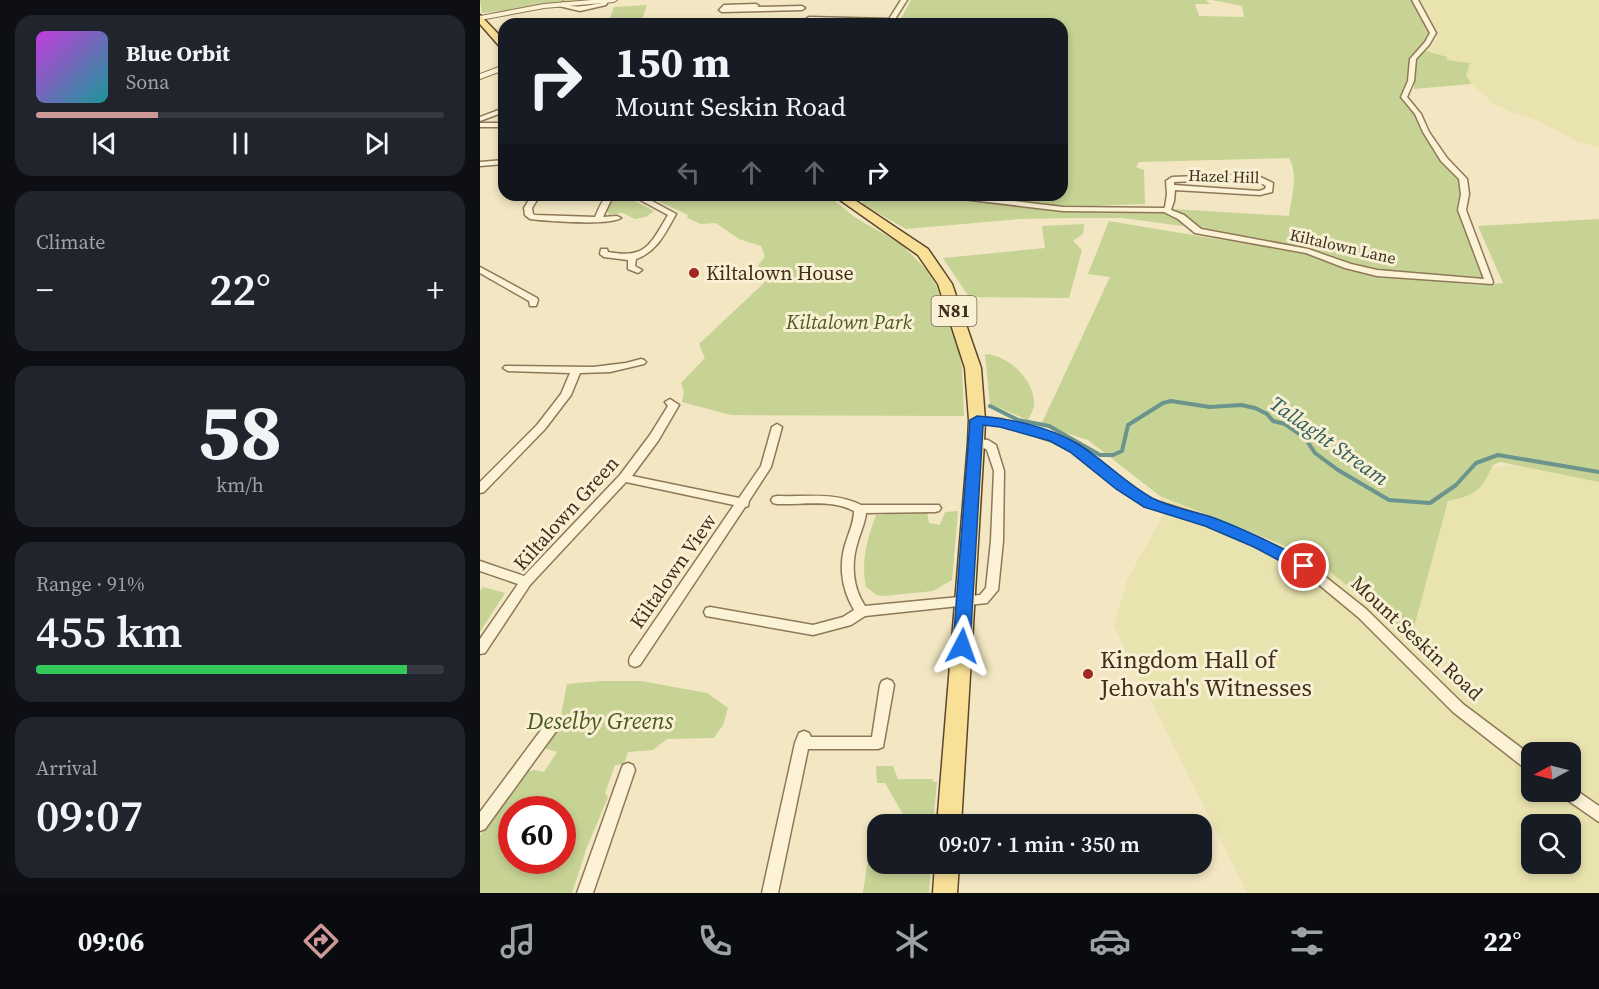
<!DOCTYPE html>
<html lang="en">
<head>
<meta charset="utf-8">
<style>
  :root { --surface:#171b24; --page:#20242c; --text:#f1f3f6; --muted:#9ea1a6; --line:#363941; --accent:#ce9896 }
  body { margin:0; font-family:"Source Serif 4",serif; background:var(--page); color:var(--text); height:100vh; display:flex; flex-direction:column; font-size:22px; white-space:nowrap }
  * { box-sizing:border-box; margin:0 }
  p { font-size:20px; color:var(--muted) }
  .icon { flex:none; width:33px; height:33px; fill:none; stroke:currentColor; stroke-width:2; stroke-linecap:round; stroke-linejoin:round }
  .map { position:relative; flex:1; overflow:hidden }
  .details { display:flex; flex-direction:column; gap:15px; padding:15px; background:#0d0f14; width:480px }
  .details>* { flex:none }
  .top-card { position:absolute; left:18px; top:18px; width:570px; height:183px; border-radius:18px; box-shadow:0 3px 9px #0003; background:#171b24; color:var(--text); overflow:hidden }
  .needle { width:39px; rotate:263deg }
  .tools { position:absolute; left:1041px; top:742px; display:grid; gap:12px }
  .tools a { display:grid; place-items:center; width:60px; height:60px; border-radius:12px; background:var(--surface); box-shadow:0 3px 9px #0003; font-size:30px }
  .speed { position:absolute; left:18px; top:796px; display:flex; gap:12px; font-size:30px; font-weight:700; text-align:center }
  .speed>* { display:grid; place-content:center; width:78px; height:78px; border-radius:50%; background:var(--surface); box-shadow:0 3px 9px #0003; line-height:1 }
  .speed .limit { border:9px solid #d22; background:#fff; color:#111 }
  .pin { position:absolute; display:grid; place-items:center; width:51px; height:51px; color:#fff; margin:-26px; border:3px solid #fff; border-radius:50%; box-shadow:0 2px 6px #0007 }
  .me { position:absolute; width:66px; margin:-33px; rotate:4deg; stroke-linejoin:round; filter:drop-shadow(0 0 4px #0008) }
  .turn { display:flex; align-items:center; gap:21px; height:126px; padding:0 18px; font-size:27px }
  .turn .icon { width:78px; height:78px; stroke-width:2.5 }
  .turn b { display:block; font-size:42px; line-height:51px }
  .lanes { display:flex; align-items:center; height:57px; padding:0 18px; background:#0003; justify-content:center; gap:30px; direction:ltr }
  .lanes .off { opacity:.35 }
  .big { font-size:45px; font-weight:600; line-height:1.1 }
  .details .tile { flex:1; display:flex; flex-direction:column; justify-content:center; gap:9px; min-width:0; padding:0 21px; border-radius:18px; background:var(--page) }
  .details .dial { align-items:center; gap:0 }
  .dial b { font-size:78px; line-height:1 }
  .song { display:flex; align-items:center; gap:18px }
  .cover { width:72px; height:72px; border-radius:9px; background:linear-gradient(135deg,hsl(290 70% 55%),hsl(180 70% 35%)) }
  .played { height:6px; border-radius:3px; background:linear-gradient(90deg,var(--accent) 30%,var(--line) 30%) }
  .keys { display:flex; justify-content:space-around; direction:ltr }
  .heat { display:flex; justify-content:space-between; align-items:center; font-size:33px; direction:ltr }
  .charge { height:9px; border-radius:4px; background:linear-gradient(90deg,#34c759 91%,var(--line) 0) }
  .trip { position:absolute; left:387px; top:814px; width:345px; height:60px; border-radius:18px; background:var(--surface); box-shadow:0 3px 9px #0003; font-weight:600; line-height:60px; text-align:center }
  .dock { display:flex; height:96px; justify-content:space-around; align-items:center; background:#090b0e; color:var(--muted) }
  .dock .icon { width:42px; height:42px }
  .dock .current { color:var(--accent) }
  .dock b { font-size:27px; color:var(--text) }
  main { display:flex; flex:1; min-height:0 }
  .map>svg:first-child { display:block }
</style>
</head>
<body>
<main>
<section class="details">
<div class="tile">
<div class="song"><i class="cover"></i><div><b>Blue Orbit</b><p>Sona</p></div></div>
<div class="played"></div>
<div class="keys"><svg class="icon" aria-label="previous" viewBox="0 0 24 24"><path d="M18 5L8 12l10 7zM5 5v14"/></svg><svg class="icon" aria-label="pause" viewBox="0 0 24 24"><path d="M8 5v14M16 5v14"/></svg><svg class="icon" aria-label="next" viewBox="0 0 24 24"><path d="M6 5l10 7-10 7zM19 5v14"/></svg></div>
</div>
<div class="tile"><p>Climate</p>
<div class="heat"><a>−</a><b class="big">22°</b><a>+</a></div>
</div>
<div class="tile dial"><b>58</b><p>km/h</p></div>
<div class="tile"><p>Range · 91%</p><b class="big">455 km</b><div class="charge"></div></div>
<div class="tile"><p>Arrival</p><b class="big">09:07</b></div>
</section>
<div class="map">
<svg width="1119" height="893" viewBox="0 0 1119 893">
  <rect width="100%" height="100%" fill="#f2e7c2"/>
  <g fill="#e9e3af" fill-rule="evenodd">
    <path d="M937 0H1119V148L1097 141 1056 120 1033 113 1013 103 991 84 986 75 990 63 967 60V57L946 51 957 39 956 33Z"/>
    <path d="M1043 465 1119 481V893H767L634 626 647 580 683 516 680 496 831 556 931 637 968 501 1009 468ZM1052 753H1090V792H1052ZM1052 825H1090V864H1052Z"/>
  </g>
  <g fill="#c7d295" fill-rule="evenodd">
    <path d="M0 0H103L2 13Z"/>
    <path d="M431 0H726L730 4H715L719 16 764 17 762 6 732 0H932L950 33 946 36 944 47 929 59 928 85 920 96 932 109 953 151 978 178 981 187 977 207 1006 283 897 272 839 251 719 230 713 222 693 209 809 216C811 198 819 175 809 158L659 162 656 167 664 170 665 204 584 207 483 195H582V24H418Z"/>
    <path d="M167 5 162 19 129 21 134 7Z"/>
    <path d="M946 51 967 57V60L990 63 986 75 991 84 934 89 935 60Z"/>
    <path d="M143 195 174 211 166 217 155 219 143 213 129 215 126 208C130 199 134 196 143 195Z"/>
    <path d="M165 195H347L376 218 421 244 447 270 456 285 479 352 482 368 484 416 251 415 202 402 204 392 201 383 225 358 219 344 286 281 278 266 285 256 281 246 259 239 236 223 221 224 207 218 208 215Z"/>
    <path d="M389 195H446L572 211 677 212 689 214 705 224 702 226 643 218H593L540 219 426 229 384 205 382 202Z"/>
    <path d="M1119 219V482L1020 462 1013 465C1001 491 996 495 968 501L931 638 831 556 680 496 608 440 561 425 630 277 608 274 629 221 827 254 866 269 898 276 999 285 1023 283 998 226Z"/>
    <path d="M604 224 603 234 593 241 602 250 589 298 489 297 463 258 565 248 562 226Z"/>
    <path d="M505 354C529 355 556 381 554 406 553 411 550 416 548 420L510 404Z"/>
    <path d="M478 511 472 580 453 591 404 596 397 595 386 587C381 560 387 540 396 515H404L407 512H447L449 523 460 525 465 512Z"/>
    <path d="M3 587 25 593 0 632V591Z"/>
    <path d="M120 681H161L227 693 248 708 243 725 234 738 187 739 173 750 148 752 144 764 135 765 125 793 128 797 107 847 92 893H0V836L44 772 55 770 64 772 77 752 61 747 78 731 87 684ZM32 810H82V861H32Z"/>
    <path d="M396 766H413L418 779H453V782H457L453 825H429L405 783H397Z"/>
    <path d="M389 850H397L398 864H451L449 893H383Z"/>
  </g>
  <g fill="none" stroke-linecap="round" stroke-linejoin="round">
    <path stroke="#6b948c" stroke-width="4" d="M510 406 538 420 569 426 620 455H633L642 451 648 425 683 403 691 401 730 407 761 405 775 408 787 414 793 421 805 424 825 438 835 453 858 470 909 500 950 503 976 485 996 463 1018 455 1119 472"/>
    <g stroke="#8e7857" stroke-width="3">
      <g id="minor">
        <path d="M123 0 128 1 126 5 100 11 79 6 83 2C92 10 109 5 122 3Z"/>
        <path d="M421 0H427L412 24 329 21 326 19 329 17 409 19Z"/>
        <path d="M932 0H938L956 33 949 45 936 59 934 81 927 97 941 114 949 132 967 158 987 179 989 194 986 210 1013 282 1012 284 897 276 865 268 826 253 715 233 698 219 684 212 583 211 466 197 462 195H485L583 207 684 208 685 207 687 194 686 181 692 177 774 174 793 183 792 192 780 195 695 190 694 201 691 210 704 215 721 229 828 249 871 264 897 270 1004 279 978 210 981 194 979 179 961 161 943 132 935 114 921 97 928 81 930 59 945 42 950 33ZM773 178 786 186 785 189 779 191 694 185V182Z"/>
        <path d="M276 4 279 6 277 7 322 6 325 8 322 10 242 12 239 10 244 5Z"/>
        <path d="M24 108V112L0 121V117Z"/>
        <rect x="0" y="123" width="24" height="4"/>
        <path d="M24 160V164L0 166V162Z"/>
        <path d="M52 195H60L52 208 53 214 55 215 115 217C121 205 122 195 137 195L131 200 123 217 137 216 141 218C128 226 67 221 50 219L45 215 44 208Z"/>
        <path d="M151 195H161L196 214C186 232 177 252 156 259L155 266 162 270 158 273 148 269V260L124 257 120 254 121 249H127L128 252C166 259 170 245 188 215Z"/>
        <path d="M372 195H383L366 202 362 200Z"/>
        <path d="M0 267 57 298 58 300 56 306H50L49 301 0 273Z"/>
        <path d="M161 359 164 360 166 362 164 364 130 372 100 373 91 395 65 429 4 492 0 493V482L57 425 81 394 90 373 28 371 23 368 25 366 113 367 146 363Z"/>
        <path d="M190 399 199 405 178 441 152 476 259 498 281 466 292 427 297 424 302 427 291 467 269 501 268 506 265 507 160 665 155 667 150 665 149 661 150 657 254 505 146 482 50 585 5 653 0 654V639L38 584 0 571V561L44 576 140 475 170 435 188 406 185 402Z"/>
        <path d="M497 417 521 419 579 435 599 445 645 482 673 500 734 519 783 540 828 563 886 609 983 704 1052 756V771L1047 770 973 712 878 617 820 569 775 546 726 525 665 506 637 488 591 451 571 441 521 425 493 422 492 420 493 418Z"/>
        <path d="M496 439 508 440 516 445 524 471 523 541 518 590 507 603 385 616 371 625 333 635 226 616 224 612 226 608 230 607 333 625 363 617 374 610C361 588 358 563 367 539 370 530 374 521 374 511 351 499 323 505 297 504L293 503 291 500 293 497 297 496C326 497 355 492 381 505H459L461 508 459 511 455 512 386 513C385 523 381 531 378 541 371 562 372 587 385 606L500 595 506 588 511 541 514 471 507 450 502 447 492 446 491 443Z"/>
        <path d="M407 679 412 681 414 685 403 747 398 749H328L298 893H282L315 743 319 733 324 731 329 733 331 737H392L400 685 402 681Z"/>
        <path d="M72 720 77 722 79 726 77 730 5 829 0 831V812L67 722Z"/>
        <path d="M148 763 153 765 155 770 113 893H97L141 770 143 765Z"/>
        <path d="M1090 786 1119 806V822L1083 797 1081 792H1090Z"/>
      </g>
    </g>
    <g stroke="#8e7857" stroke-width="2">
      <g id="tertiary">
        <path d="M112 0H137L134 2 64 8 0 20V16L64 4Z"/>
        <path d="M24 65V70L0 79V74Z"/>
      </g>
    </g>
    <g stroke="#5c452c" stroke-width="3">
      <g id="primary">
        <path d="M0 15 24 40V49L21 48 0 24Z"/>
        <path d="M353 195H367L448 249 472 284 501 368 505 420 504 443 481 825H457L488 443 489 420 485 368 458 284 438 255Z"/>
        <path d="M455 864H479L477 893H453Z"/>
      </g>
    </g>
    <use href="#minor" fill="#fcf3d7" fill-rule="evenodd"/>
    <use href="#tertiary" fill="#fcf3d7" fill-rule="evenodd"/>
    <use href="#primary" fill="#f9e097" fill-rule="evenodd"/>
  </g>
  <path fill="#1a73e8" stroke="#114b97" stroke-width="1.5" d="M497 416C530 418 569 427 598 444 624 460 645 483 672 498 691 508 714 511 734 518 767 530 798 546 830 562L832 566 830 571H819L774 547 725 526 664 507 636 489 590 452 570 441 520 427 503 425 490 646 487 651 482 653 476 651 473 646 490 420Z"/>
  <g fill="#a32821" stroke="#f9f0d3" stroke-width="2">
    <circle cx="214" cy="273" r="6"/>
    <circle cx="608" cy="674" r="6"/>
  </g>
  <g text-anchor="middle" stroke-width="6" stroke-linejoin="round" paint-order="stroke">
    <g font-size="16" fill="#3d2e1d" stroke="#f9f0d3">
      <text transform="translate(744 176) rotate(2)" y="6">Hazel Hill</text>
      <text transform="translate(863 246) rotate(13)" y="6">Kiltalown Lane</text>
    </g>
    <rect fill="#f9f0d3" stroke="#756854" stroke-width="1.5" x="451.5" y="296" width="45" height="30" rx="4.5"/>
    <g font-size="18" font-weight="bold" fill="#3d2e1d">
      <text x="474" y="317">N81</text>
    </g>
    <g font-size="20" fill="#3d2e1d" stroke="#f9f0d3" text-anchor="start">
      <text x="226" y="280">Kiltalown House</text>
    </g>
    <g font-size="20" font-style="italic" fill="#495b21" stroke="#f9f0d3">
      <text x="369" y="329">Kiltalown Park</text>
    </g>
    <g font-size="20" fill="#3d2e1d" stroke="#f9f0d3">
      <text transform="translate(86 513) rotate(-48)" y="7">Kiltalown Green</text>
      <text transform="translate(193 571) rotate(-55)" y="7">Kiltalown View</text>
      <text transform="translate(937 638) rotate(43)" y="7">Mount Seskin Road</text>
    </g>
    <g font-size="21" font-style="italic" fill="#2b5e5d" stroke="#f9f0d3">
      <text transform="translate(849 441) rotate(35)" y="7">Tallaght Stream</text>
    </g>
    <g font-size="24" fill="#3d2e1d" stroke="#f9f0d3" text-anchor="start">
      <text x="620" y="668">Kingdom Hall of<tspan x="620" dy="28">Jehovah's Witnesses</tspan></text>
    </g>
    <g font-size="24" font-style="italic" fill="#495b21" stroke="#f9f0d3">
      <text x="120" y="729">Deselby Greens</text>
    </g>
  </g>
</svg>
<div class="tools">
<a><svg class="needle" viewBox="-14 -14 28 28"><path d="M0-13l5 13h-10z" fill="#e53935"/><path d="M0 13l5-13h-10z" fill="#9ea1a6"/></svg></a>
<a><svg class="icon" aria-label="search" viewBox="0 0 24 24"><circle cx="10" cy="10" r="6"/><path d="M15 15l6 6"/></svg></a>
</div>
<div class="speed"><div class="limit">60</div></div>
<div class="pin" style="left:824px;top:566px;background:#d93025"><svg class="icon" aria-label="arrive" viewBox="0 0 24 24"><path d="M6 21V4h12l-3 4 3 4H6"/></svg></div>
<svg class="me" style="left:482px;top:646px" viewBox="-20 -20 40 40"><path d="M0-17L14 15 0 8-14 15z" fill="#1a73e8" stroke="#fff" stroke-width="4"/></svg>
<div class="trip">09:07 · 1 min · 350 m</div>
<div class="top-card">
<div class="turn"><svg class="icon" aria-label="right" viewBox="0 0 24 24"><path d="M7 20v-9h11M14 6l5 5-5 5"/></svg><div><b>150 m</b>Mount Seskin Road</div></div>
<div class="lanes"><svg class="icon off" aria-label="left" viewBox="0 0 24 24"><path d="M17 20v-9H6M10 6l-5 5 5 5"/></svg><svg class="icon off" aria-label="ahead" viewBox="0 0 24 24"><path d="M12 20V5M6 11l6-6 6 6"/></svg><svg class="icon off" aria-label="ahead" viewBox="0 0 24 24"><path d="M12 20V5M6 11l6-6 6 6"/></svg><svg class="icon" aria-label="right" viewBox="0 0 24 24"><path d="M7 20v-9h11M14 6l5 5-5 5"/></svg></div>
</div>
</div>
</main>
<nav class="dock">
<b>09:06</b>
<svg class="icon current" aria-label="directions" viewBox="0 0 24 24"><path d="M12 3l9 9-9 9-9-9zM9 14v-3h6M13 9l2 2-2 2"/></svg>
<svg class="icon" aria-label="music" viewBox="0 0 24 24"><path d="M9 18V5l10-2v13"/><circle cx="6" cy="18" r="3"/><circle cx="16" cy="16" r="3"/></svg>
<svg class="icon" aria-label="phone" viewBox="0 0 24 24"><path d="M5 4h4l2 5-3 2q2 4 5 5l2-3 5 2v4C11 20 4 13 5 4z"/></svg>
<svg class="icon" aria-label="climate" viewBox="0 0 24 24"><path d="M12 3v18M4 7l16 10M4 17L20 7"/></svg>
<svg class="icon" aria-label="car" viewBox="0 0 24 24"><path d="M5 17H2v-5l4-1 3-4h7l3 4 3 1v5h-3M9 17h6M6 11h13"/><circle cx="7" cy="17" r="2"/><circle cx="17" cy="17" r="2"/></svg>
<svg class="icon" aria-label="filters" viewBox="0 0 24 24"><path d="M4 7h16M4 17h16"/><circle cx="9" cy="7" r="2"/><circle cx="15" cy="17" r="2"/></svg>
<b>22°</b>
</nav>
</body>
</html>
